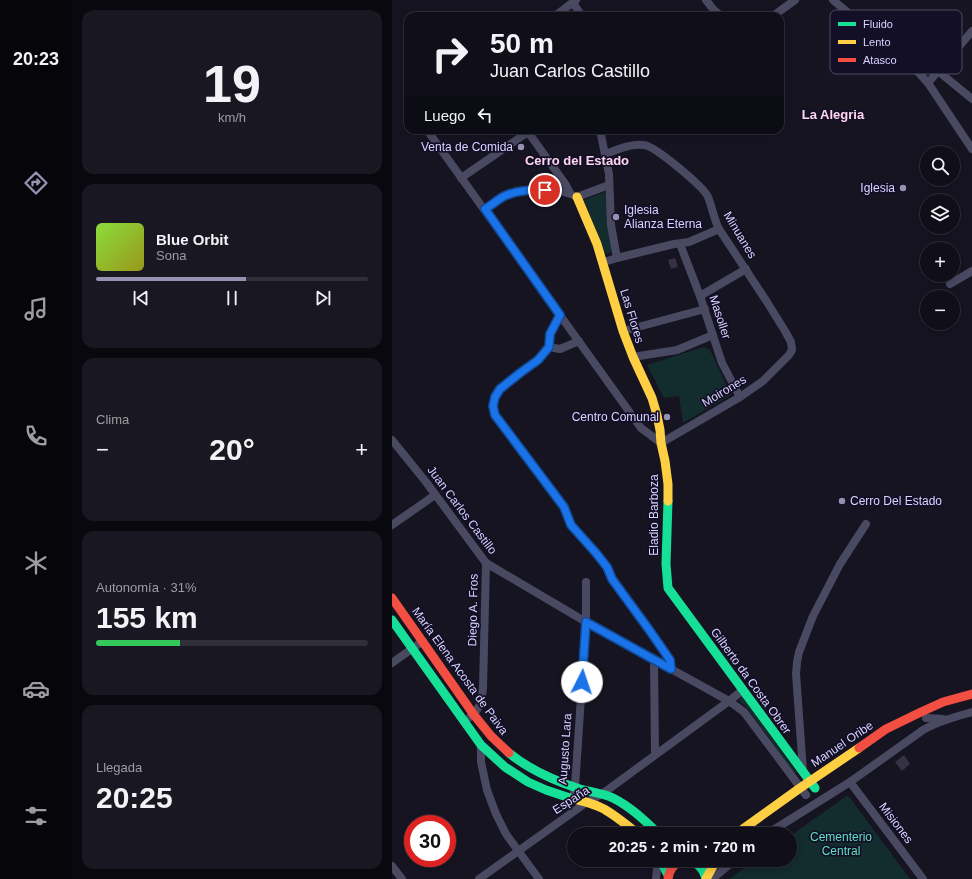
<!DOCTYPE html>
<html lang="es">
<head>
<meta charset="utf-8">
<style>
  :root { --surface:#100f19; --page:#191822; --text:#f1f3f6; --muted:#9c9ca2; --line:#302f38; --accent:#9591b1 }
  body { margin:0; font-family:Arial,sans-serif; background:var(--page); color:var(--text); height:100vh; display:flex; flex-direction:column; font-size:15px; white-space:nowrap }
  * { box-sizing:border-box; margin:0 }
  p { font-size:13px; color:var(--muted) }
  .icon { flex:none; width:22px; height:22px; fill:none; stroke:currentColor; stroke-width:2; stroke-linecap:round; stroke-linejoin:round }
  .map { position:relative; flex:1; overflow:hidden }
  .side { display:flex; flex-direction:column; gap:10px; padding:10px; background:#09080e; width:320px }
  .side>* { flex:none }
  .guide { position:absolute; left:12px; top:12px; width:380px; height:122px; border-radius:12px; box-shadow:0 2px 10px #0003,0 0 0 1px var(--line); background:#100f19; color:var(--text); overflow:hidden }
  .tools { position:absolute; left:528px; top:146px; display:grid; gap:8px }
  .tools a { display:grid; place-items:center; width:40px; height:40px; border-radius:50%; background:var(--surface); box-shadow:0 2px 10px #0003,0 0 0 1px var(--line); font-size:20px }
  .speed { position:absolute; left:12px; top:815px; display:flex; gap:8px; font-size:20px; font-weight:700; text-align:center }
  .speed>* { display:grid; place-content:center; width:52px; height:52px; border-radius:50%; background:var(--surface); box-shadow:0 2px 10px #0003,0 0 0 1px var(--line); line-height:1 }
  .speed .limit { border:6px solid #d22; background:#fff; color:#111 }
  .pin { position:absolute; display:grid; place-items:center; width:34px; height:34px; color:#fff; margin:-17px; border:2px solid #fff; border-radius:50%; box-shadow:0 1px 4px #0007 }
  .me { position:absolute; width:44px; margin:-22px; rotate:4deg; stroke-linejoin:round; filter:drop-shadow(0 0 3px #0008) }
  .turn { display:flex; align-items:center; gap:14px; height:84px; padding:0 20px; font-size:18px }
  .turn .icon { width:52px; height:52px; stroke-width:2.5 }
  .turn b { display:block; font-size:28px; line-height:34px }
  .then { display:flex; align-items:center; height:38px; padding:0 20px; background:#0003; gap:8px; font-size:15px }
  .big { font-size:30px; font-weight:700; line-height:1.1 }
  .side .card { flex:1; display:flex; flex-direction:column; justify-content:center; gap:6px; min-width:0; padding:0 14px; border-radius:12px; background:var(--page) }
  .side .dial { align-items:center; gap:0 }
  .dial b { font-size:52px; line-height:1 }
  .song { display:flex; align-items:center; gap:12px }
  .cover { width:48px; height:48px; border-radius:6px; background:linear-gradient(135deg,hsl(90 70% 55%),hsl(60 70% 35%)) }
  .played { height:4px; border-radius:2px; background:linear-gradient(90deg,var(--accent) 55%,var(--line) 55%) }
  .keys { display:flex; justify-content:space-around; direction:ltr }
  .heat { display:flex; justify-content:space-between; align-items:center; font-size:22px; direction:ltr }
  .charge { height:6px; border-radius:3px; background:linear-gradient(90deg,#34c759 31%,var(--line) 0) }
  .trip { position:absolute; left:175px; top:827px; width:230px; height:40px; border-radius:20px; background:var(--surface); box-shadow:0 2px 10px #0003,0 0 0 1px var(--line); font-weight:700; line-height:40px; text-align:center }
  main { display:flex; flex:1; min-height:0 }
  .menu { display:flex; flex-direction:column; width:72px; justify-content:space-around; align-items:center; background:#06060a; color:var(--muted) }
  .menu .icon { width:28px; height:28px }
  .menu .selected { color:var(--accent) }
  .menu b { font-size:18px; color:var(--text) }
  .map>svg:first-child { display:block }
</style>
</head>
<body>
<main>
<nav class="menu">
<b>20:23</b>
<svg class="icon selected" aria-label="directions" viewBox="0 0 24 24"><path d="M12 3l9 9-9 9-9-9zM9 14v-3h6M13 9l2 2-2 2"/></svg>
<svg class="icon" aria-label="music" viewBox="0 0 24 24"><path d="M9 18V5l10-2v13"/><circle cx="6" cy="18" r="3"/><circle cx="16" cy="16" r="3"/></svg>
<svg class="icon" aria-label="phone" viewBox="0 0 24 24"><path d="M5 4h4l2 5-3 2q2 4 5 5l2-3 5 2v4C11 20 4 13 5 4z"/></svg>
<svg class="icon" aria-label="climate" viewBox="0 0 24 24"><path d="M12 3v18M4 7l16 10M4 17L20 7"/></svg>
<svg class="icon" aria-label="car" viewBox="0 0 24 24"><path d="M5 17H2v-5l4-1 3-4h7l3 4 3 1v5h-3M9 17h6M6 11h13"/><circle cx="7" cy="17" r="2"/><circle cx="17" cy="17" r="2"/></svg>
<svg class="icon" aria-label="filters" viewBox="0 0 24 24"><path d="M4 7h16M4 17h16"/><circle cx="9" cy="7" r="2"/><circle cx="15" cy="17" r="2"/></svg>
</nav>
<section class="side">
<div class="card dial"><b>19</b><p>km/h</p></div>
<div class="card">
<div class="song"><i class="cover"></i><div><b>Blue Orbit</b><p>Sona</p></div></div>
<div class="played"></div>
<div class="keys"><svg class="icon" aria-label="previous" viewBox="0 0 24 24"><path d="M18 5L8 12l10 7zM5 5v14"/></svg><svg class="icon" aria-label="pause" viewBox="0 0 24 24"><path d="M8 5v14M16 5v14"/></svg><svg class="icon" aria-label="next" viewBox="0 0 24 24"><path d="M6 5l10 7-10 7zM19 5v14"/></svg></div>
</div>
<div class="card"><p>Clima</p>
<div class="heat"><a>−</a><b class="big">20°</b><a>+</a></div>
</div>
<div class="card"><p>Autonomía · 31%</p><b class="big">155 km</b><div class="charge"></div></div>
<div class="card"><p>Llegada</p><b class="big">20:25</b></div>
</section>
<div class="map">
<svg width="580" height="879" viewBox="0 0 580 879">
  <rect width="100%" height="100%" fill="#161421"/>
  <g fill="#132c2d">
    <path d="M213 192 221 251 215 254 212 252 192 200Z"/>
    <path d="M311 347 318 350 339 395 291 423 287 396 272 398 255 365Z"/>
    <path d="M350 696 405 773H403L401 772 356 709 348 702 347 700Z"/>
    <path d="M456 795 518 879H337L364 860H398V836Z"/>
  </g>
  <g fill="#343243">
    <path d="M283 258 286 267 279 269 276 260Z"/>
    <path d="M512 755 518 764 510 771 503 762Z"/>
  </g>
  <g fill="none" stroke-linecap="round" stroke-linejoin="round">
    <g stroke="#4a4962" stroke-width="8">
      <path d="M314 0 321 9 329 16"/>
      <path d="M441 0 526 72 536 83 580 149"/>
      <path d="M181 3 190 16"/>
      <path d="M163 16 184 0"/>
      <path d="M381 16 403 0"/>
      <path d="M546 71 580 99"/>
      <path d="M536 83 580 31"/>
      <path d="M35 130 249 428 269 443 348 397 371 381 397 355 400 350 399 342 393 331 375 302 327 229C322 219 320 207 316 197 312 187 263 146 252 145 239 143 225 150 213 154"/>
      <path d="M208 130 217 174 219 225 225 258"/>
      <path d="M136 132 174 185 178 193"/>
      <path d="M69 178 139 130"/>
      <path d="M93 209C100 205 106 199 114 195 130 187 169 188 185 197L217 185"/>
      <path d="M288 244 308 296 330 363 348 397"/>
      <path d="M212 262 225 258 282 244 297 242 327 229"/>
      <path d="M558 284 580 271"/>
      <path d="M308 296 354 269"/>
      <path d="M168 315 158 334 157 347 146 360 128 373 108 389 103 397 101 407 103 415 172 507 179 525 204 553 215 567 220 579 258 631 278 660 279 669"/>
      <path d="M231 331 313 309"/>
      <path d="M157 347 168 349 187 341"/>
      <path d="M241 357 285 350 321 335"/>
      <path d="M0 440 34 482 94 563 194 622 337 701 352 712 414 795"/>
      <path d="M0 525 43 495"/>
      <path d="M262 659 263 754"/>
      <path d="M0 663 31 641"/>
      <path d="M78 717C88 710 90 699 91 688L94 563"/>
      <path d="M534 718 551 719"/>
      <path d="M89 745V762L95 790 104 814 114 834 147 879"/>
      <path d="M411 771 404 674 405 662 407 652 421 616 448 564 474 524"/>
      <path d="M458 782 531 879"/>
      <path d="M182 792 183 787 194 622V582"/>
      <path d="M375 834 458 782 531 730C546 721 563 717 580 712"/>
      <path d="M263 860 265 869 264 879"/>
      <path d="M0 866 10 879"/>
      <path d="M87 879 195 802 210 794 337 701 351 690"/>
      <path d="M320 879 343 860"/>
    </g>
    <g stroke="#16e098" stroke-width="9">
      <path d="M276 501 274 564 276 588 423 788"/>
      <path d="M0 620 89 745 113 767 136 782 154 790 181 799"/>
      <path d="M117 753C138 770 163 781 188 789 199 792 211 793 221 798 239 807 253 821 267 834"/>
      <path d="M268 860 276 875"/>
      <path d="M296 860C306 863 312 869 314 879"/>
    </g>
    <g stroke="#ffcf43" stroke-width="9">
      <path d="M185 197 205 244 231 331 241 357 260 398 265 415 268 430 269 443 273 461 276 484V501"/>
      <path d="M181 799C192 801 202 804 212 809 224 816 235 825 246 834"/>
      <path d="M344 834 408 788 467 748"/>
      <path d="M314 879 321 866 328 860"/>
    </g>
    <g stroke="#f24e42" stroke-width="9">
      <path d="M0 598 82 715 99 736 117 753"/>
      <path d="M467 748 494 729 529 712 551 702 580 694"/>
      <path d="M276 879C277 869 282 864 291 860"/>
    </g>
  </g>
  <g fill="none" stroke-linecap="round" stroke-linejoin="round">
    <g stroke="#114b97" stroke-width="10">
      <path id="route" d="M153 190C140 190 127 190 115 195 107 198 100 205 93 209L168 315 158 334 157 347 146 360 128 373 108 389 103 397 101 406 103 415 172 507 179 525 204 553 215 567 220 579 258 631 278 660 279 669 194 622 190 682"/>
    </g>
    <use href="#route" stroke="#1a73e8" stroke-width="7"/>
  </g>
  <g fill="#9591b1" stroke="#130f26" stroke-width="1.5">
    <circle cx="129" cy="147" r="4"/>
    <circle cx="511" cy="188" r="4"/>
    <circle cx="224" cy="217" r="4"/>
    <circle cx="275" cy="417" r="4"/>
    <circle cx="450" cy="501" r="4"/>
  </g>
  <g text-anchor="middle" stroke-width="3.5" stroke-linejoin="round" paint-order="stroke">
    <g font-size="12" fill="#d9d4ff" stroke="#130f26" text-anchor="end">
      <text x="121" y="151">Venta de Comida</text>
      <text x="503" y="192">Iglesia</text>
      <text x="232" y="214" text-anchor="start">Iglesia<tspan x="232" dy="14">Alianza Eterna</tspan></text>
      <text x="267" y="421">Centro Comunal</text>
      <text x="458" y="505" text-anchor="start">Cerro Del Estado</text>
    </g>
    <g font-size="12" fill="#d9d4ff" stroke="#130f26">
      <text transform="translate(348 235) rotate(59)" y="4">Minuanes</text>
      <text transform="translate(240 316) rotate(73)" y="4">Las Flores</text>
      <text transform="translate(328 317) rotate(72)" y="4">Masoller</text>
      <text transform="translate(332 391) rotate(-31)" y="4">Moirones</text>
      <text transform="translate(70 510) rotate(53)" y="4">Juan Carlos Castillo</text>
      <text transform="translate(262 515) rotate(-90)" y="4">Eladio Barboza</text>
      <text transform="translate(81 610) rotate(-89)" y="4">Diego A. Fros</text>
      <text transform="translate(68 671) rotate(54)" y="4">María Elena Acosta de Paiva</text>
      <text transform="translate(359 681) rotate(54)" y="4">Gilberto da Costa Obrer</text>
      <text transform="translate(450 744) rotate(-34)" y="4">Manuel Oribe</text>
      <text transform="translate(173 749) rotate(-86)" y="4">Augusto Lara</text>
      <text transform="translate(179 800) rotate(-33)" y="4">España</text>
      <text transform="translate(504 823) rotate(53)" y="4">Misiones</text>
    </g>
    <g font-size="12" fill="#5fe0c0" stroke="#130f26">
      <text x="449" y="841">Cementerio<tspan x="449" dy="14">Central</tspan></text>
    </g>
    <g font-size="13" font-weight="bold" fill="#ffd6f0" stroke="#130f26">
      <text x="441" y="119">La Alegria</text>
      <text x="185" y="165">Cerro del Estado</text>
    </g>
  </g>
  <rect x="438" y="10" width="132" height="64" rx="6" fill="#130f26" stroke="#4e4a67" stroke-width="1"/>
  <rect x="446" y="22" width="18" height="4" fill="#16e098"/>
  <rect x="446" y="40" width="18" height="4" fill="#ffcf43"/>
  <rect x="446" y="58" width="18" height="4" fill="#f24e42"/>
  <g font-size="11" fill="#d9d4ff">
    <text x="471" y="28">Fluido</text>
    <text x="471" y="46">Lento</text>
    <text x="471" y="64">Atasco</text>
  </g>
</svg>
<div class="tools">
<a><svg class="icon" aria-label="search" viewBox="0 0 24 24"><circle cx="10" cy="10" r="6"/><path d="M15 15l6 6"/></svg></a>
<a><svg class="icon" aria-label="layers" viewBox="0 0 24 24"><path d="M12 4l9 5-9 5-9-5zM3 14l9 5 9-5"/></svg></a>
<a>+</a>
<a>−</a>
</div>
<div class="speed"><div class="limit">30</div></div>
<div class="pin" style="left:153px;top:190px;background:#d93025"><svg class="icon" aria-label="arrive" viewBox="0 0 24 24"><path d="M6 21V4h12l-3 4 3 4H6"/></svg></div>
<svg class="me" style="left:190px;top:682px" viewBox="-20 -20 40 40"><circle r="19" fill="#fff"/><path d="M0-13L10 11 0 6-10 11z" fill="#1a73e8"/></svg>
<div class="trip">20:25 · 2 min · 720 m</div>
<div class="guide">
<div class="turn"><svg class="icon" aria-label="right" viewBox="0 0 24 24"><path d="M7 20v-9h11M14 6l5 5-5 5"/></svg><div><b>50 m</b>Juan Carlos Castillo</div></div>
<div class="then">Luego<svg class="icon" aria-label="left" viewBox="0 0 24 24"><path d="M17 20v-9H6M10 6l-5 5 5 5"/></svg></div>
</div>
</div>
</main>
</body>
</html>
